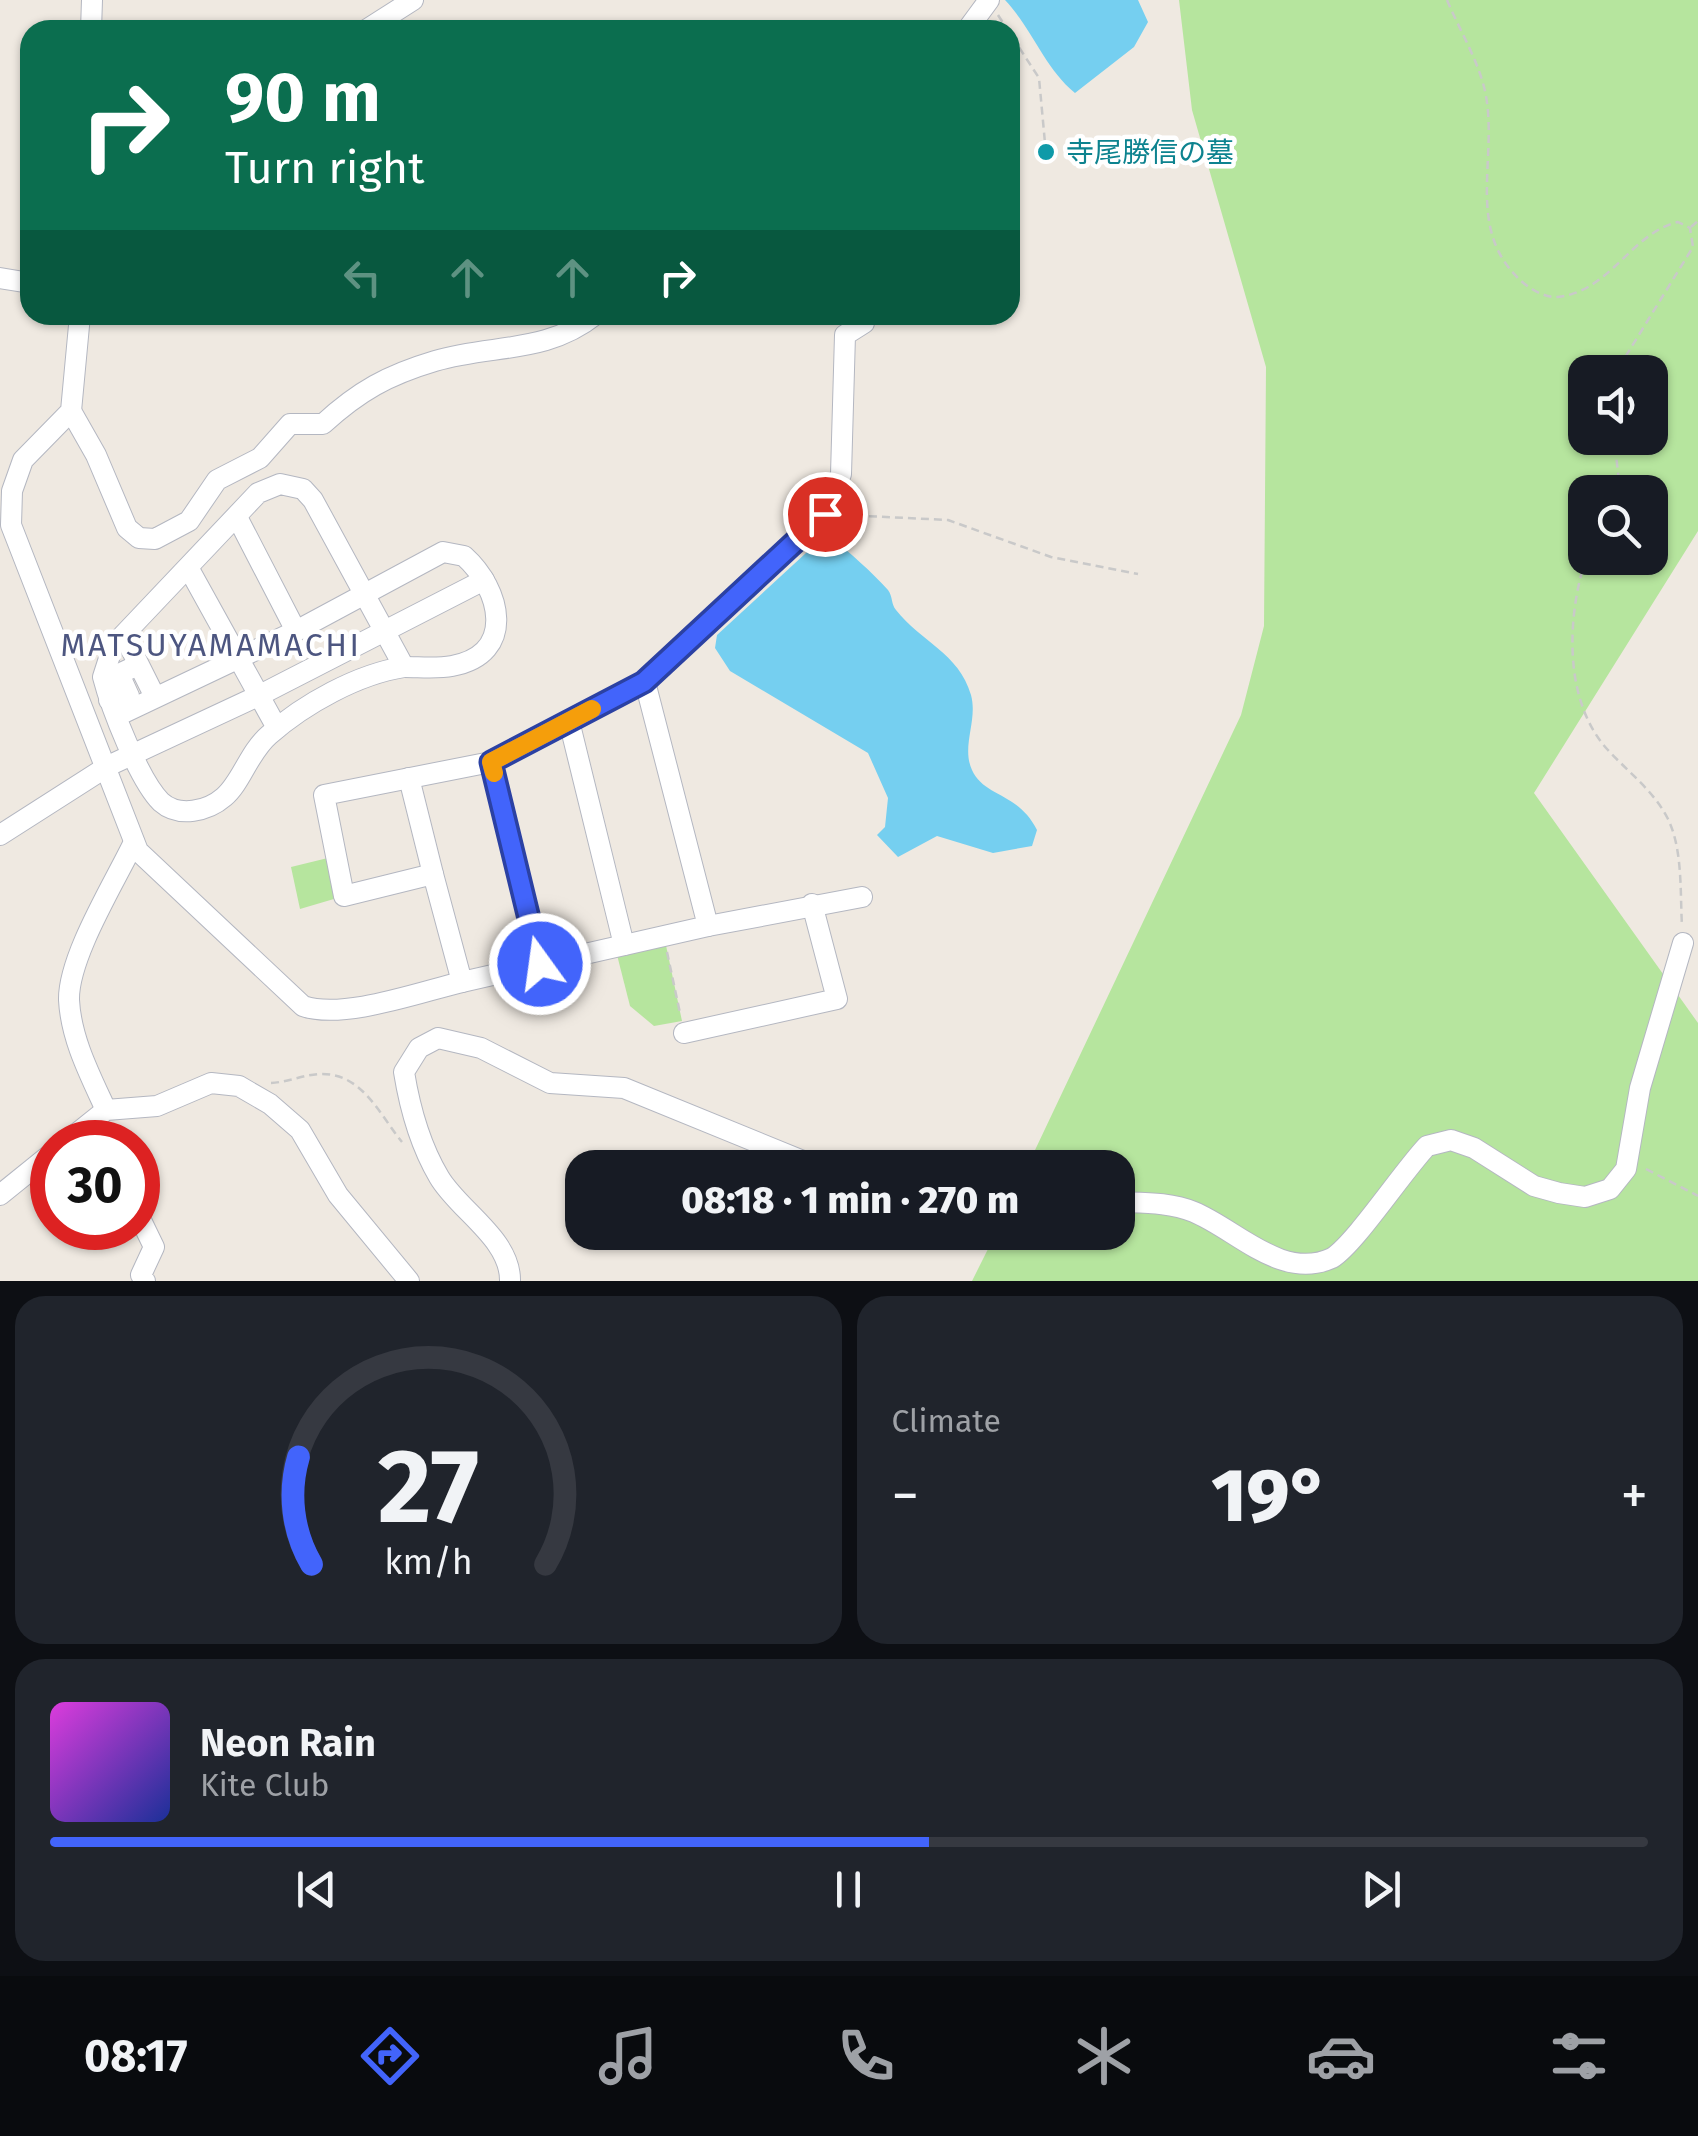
<!DOCTYPE html>
<html lang="en">
<head>
<meta charset="utf-8">
<style>
  :root { --surface:#171b24; --page:#20242c; --text:#f1f3f6; --muted:#9ea1a6; --line:#363941; --accent:#4264fb }
  body { margin:0; font-family:"Fira Sans","Noto Sans JP",sans-serif; background:var(--page); color:var(--text); height:100vh; display:flex; flex-direction:column; font-size:38px; white-space:nowrap }
  * { box-sizing:border-box; margin:0 }
  p { font-size:32px; color:var(--muted) }
  .icon { flex:none; width:55px; height:55px; fill:none; stroke:currentColor; stroke-width:2; stroke-linecap:round; stroke-linejoin:round }
  .map { position:relative; height:1281px; overflow:hidden }
  .sheet { display:flex; flex-direction:column; gap:15px; padding:15px; background:#0d0f14; flex:1 }
  .sheet>* { flex:none }
  .hud { position:absolute; left:20px; top:20px; width:1000px; height:305px; border-radius:30px; box-shadow:0 2px 8px #0004; background:#0b6e4f; color:#fff; overflow:hidden }
  .tools { position:absolute; left:1568px; top:355px; display:grid; gap:20px }
  .tools a { display:grid; place-items:center; width:100px; height:100px; border-radius:20px; background:var(--surface); box-shadow:0 2px 8px #0004; font-size:50px }
  .speed { position:absolute; left:30px; top:1120px; display:flex; gap:20px; font-size:50px; font-weight:700; text-align:center }
  .speed>* { display:grid; place-content:center; width:130px; height:130px; border-radius:50%; background:var(--surface); box-shadow:0 2px 8px #0004; line-height:1 }
  .speed .limit { border:15px solid #d22; background:#fff; color:#111 }
  .pin { position:absolute; display:grid; place-items:center; width:85px; height:85px; color:#fff; margin:-42px; border:5px solid #fff; border-radius:50%; box-shadow:0 2px 10px #0007 }
  .me { position:absolute; width:110px; margin:-55px; rotate:346deg; stroke-linejoin:round; filter:drop-shadow(0 0 8px #0008) }
  .turn { display:flex; align-items:center; gap:35px; height:210px; padding:0 40px; font-size:45px }
  .turn .icon { width:130px; height:130px; stroke-width:2.5 }
  .turn b { display:block; font-size:70px; line-height:85px }
  .lanes { display:flex; align-items:center; height:95px; padding:0 40px; background:#0003; justify-content:center; gap:50px; direction:ltr }
  .lanes .off { opacity:.35 }
  .big { font-size:75px; font-weight:800; line-height:1.1 }
  .sheet .widget { flex:1; display:flex; flex-direction:column; justify-content:center; gap:15px; min-width:0; padding:0 35px; border-radius:30px; background:var(--page) }
  .sheet .dial { align-items:center; gap:0 }
  .dial svg { height:260px; overflow:visible; fill:none; stroke:var(--line); stroke-width:7; stroke-linecap:round; text-anchor:middle }
  .dial text { fill:var(--text); stroke:none }
  .song { display:flex; align-items:center; gap:30px }
  .cover { width:120px; height:120px; border-radius:15px; background:linear-gradient(135deg,hsl(300 70% 55%),hsl(230 70% 35%)) }
  .played { height:10px; border-radius:5px; background:linear-gradient(90deg,var(--accent) 55%,var(--line) 55%) }
  .keys { display:flex; justify-content:space-around; direction:ltr }
  .heat { display:flex; justify-content:space-between; align-items:center; font-size:55px; direction:ltr }
  .sheet .tiles { flex:1; display:grid; gap:15px; grid-template-columns:1fr 1fr }
  .widget:last-child { grid-column:span 2 }
  .trip { position:absolute; left:565px; top:1150px; width:570px; height:100px; border-radius:30px; background:var(--surface); box-shadow:0 2px 8px #0004; font-weight:800; line-height:100px; text-align:center }
  .menu { display:flex; height:160px; justify-content:space-around; align-items:center; background:#090b0e; color:var(--muted) }
  .menu .icon { width:70px; height:70px }
  .menu .on { color:var(--accent) }
  .menu b { font-size:45px; color:var(--text) }
  .map>svg:first-child { display:block }
</style>
</head>
<body>
<div class="map">
<svg width="1698" height="1281" viewBox="0 0 1698 1281">
  <rect width="100%" height="100%" fill="#efe9e1"/>
  <g fill="#b6e59e" fill-rule="evenodd">
    <path d="M1179 0H1698V531L1534 793 1698 1023V1281H972L996 1233 1118 1232V1168L1027 1167 1241 715 1264 626 1266 367 1192 110ZM1585 372H1650V438H1585ZM1585 492H1650V558H1585Z"/>
    <path d="M336 856 344 896 300 909 291 867Z"/>
    <path d="M664 936 682 1021 654 1026 630 1006 615 947Z"/>
  </g>
  <g fill="#75cff0">
    <path d="M1005 0H1138L1148 22 1134 47 1075 93C1044 67 1033 30 1005 0Z"/>
    <path d="M832 538C850 553 872 572 888 590 893 597 891 604 896 610 920 641 959 653 971 695 978 721 961 746 972 770 984 797 1018 792 1037 830L1032 846 993 853 937 836 898 857 877 835 885 827 888 798 868 753 730 671 715 648 717 635 819 541Z"/>
  </g>
  <g fill="none" stroke-linecap="round" stroke-linejoin="round">
    <g stroke="#b4b7c1" stroke-width="22">
      <g id="minor">
        <path d="M91 30 92 0"/>
        <path d="M366 30 413 0"/>
        <path d="M967 30 989 0"/>
        <path d="M0 278 30 283"/>
        <path d="M80 315 71 411 23 460 12 491 11 525 138 851 303 1006C343 1020 420 992 462 982"/>
        <path d="M71 411 96 455 127 528 139 538 155 539 189 521 217 480 260 458 290 424H323C359 391 388 375 435 361 493 344 546 354 595 315"/>
        <path d="M280 484 303 489 313 500 404 667C358 674 304 704 269 735 249 752 241 783 224 797 208 811 179 818 161 802 139 780 111 708 103 677L113 646 258 493Z"/>
        <path d="M237 517 296 631"/>
        <path d="M189 569 277 728"/>
        <path d="M124 635 155 697"/>
        <path d="M645 682 708 926 462 982 433 874 344 896 324 795 491 762Z"/>
        <path d="M645 682 825 514 841 474 845 335 864 323 865 315"/>
        <path d="M109 700 129 696 119 674 138 665"/>
        <path d="M117 716 296 631 443 552 464 556C501 589 517 654 452 666 437 669 420 667 404 667"/>
        <path d="M569 721 624 945"/>
        <path d="M491 762 541 964"/>
        <path d="M409 778 433 874"/>
        <path d="M0 835 108 766 260 695 484 580"/>
        <path d="M708 926 862 897"/>
        <path d="M684 1033 837 999 812 904"/>
        <path d="M106 1110C90 1075 71 1039 69 1000 68 957 115 882 134 842"/>
        <path d="M93 1122 103 1142"/>
        <path d="M66 1142 106 1110 157 1106 211 1083 239 1086 270 1104 300 1130 338 1195 409 1281"/>
        <path d="M0 1195 52 1153"/>
        <path d="M1118 1202C1143 1203 1170 1202 1194 1212 1237 1230 1282 1281 1332 1258 1355 1244 1403 1171 1427 1146L1451 1140 1474 1148 1534 1186 1559 1193 1585 1197 1610 1189 1626 1169 1640 1088 1683 943"/>
        <path d="M138 1214 154 1247 141 1275 145 1281"/>
        <path d="M510 1281C511 1239 458 1210 439 1177 420 1145 410 1109 404 1072L419 1048 438 1038 481 1048 550 1083 624 1088 820 1168"/>
      </g>
    </g>
    <g stroke="#c9c9c9" stroke-width="2.5" stroke-dasharray="8 5" stroke-linecap="butt">
      <path d="M1447 0C1459 29 1478 60 1485 91 1499 156 1465 226 1518 278 1528 288 1544 298 1558 297 1611 291 1631 233 1678 222L1690 228 1693 247 1616 372"/>
      <path d="M998 15 1039 78 1045 143"/>
      <path d="M1691 227 1698 221"/>
      <path d="M1613 492 1619 481 1614 438"/>
      <path d="M843 515 948 520 1051 557 1138 574"/>
      <path d="M1586 558C1567 616 1563 700 1607 749 1628 772 1654 791 1668 819 1683 850 1680 893 1682 926"/>
      <path d="M667 952 680 1013"/>
      <path d="M271 1083C288 1082 303 1075 319 1074 362 1072 379 1114 402 1142"/>
      <path d="M1646 1169 1698 1196"/>
    </g>
    <use href="#minor" stroke="#fff" stroke-width="20"/>
  </g>
  <g fill="none" stroke-linecap="round" stroke-linejoin="round">
    <g stroke="#2b41a3" stroke-width="25">
      <path id="route" d="M540 964 491 762 644 682 825 514"/>
    </g>
    <use href="#route" stroke="#4264fb" stroke-width="18"/>
    <path stroke="#f59e0b" stroke-width="18" d="M494 773 491 762 592 709"/>
  </g>
  <circle fill="#0f9aa8" stroke="#fff" stroke-width="4" cx="1046" cy="152" r="10"/>
  <g text-anchor="middle" stroke-width="9" stroke-linejoin="round" paint-order="stroke">
    <g font-size="28" fill="#0d838f" stroke="#fff" text-anchor="start">
      <text x="1066" y="162">寺尾勝信の墓</text>
    </g>
    <g font-size="32" letter-spacing="2.5" fill="#4d5680" stroke="#fff">
      <text x="211" y="656">MATSUYAMAMACHI</text>
    </g>
  </g>
</svg>
<div class="tools">
<a><svg class="icon" aria-label="sound" viewBox="0 0 24 24"><path d="M4 9h4l5-4v14l-5-4H4zM17 9q2 3 0 6"/></svg></a>
<a><svg class="icon" aria-label="search" viewBox="0 0 24 24"><circle cx="10" cy="10" r="6"/><path d="M15 15l6 6"/></svg></a>
</div>
<div class="speed"><div class="limit">30</div></div>
<div class="pin" style="left:825px;top:514px;background:#d93025"><svg class="icon" aria-label="arrive" viewBox="0 0 24 24"><path d="M6 21V4h12l-3 4 3 4H6"/></svg></div>
<svg class="me" style="left:540px;top:964px" viewBox="-20 -20 40 40"><circle r="17" fill="#4264fb" stroke="#fff" stroke-width="3"/><path d="M0-11L8 9 0 5-8 9z" fill="#fff"/></svg>
<div class="trip">08:18 · 1 min · 270 m</div>
<div class="hud">
<div class="turn"><svg class="icon" aria-label="right" viewBox="0 0 24 24"><path d="M7 20v-9h11M14 6l5 5-5 5"/></svg><div><b>90 m</b>Turn right</div></div>
<div class="lanes"><svg class="icon off" aria-label="left" viewBox="0 0 24 24"><path d="M17 20v-9H6M10 6l-5 5 5 5"/></svg><svg class="icon off" aria-label="ahead" viewBox="0 0 24 24"><path d="M12 20V5M6 11l6-6 6 6"/></svg><svg class="icon off" aria-label="ahead" viewBox="0 0 24 24"><path d="M12 20V5M6 11l6-6 6 6"/></svg><svg class="icon" aria-label="right" viewBox="0 0 24 24"><path d="M7 20v-9h11M14 6l5 5-5 5"/></svg></div>
</div>
</div>
<section class="sheet">
<div class="tiles">
<div class="widget dial"><svg viewBox="0 0 100 80">
<path d="M14 69A42 42 0 1 1 86 69"/>
<path d="M14 69A42 42 0 0 1 10 36" stroke="#4264fb"/>
<text x="50" y="56" font-size="32" font-weight="700">27</text>
<text x="50" y="72" font-size="11">km/h</text>
</svg></div>
<div class="widget"><p>Climate</p>
<div class="heat"><a>−</a><b class="big">19°</b><a>+</a></div>
</div>
<div class="widget">
<div class="song"><i class="cover"></i><div><b>Neon Rain</b><p>Kite Club</p></div></div>
<div class="played"></div>
<div class="keys"><svg class="icon" aria-label="previous" viewBox="0 0 24 24"><path d="M18 5L8 12l10 7zM5 5v14"/></svg><svg class="icon" aria-label="pause" viewBox="0 0 24 24"><path d="M8 5v14M16 5v14"/></svg><svg class="icon" aria-label="next" viewBox="0 0 24 24"><path d="M6 5l10 7-10 7zM19 5v14"/></svg></div>
</div>
</div>
</section>
<nav class="menu">
<b>08:17</b>
<svg class="icon on" aria-label="directions" viewBox="0 0 24 24"><path d="M12 3l9 9-9 9-9-9zM9 14v-3h6M13 9l2 2-2 2"/></svg>
<svg class="icon" aria-label="music" viewBox="0 0 24 24"><path d="M9 18V5l10-2v13"/><circle cx="6" cy="18" r="3"/><circle cx="16" cy="16" r="3"/></svg>
<svg class="icon" aria-label="phone" viewBox="0 0 24 24"><path d="M5 4h4l2 5-3 2q2 4 5 5l2-3 5 2v4C11 20 4 13 5 4z"/></svg>
<svg class="icon" aria-label="climate" viewBox="0 0 24 24"><path d="M12 3v18M4 7l16 10M4 17L20 7"/></svg>
<svg class="icon" aria-label="car" viewBox="0 0 24 24"><path d="M5 17H2v-5l4-1 3-4h7l3 4 3 1v5h-3M9 17h6M6 11h13"/><circle cx="7" cy="17" r="2"/><circle cx="17" cy="17" r="2"/></svg>
<svg class="icon" aria-label="filters" viewBox="0 0 24 24"><path d="M4 7h16M4 17h16"/><circle cx="9" cy="7" r="2"/><circle cx="15" cy="17" r="2"/></svg>
</nav>
</body>
</html>
